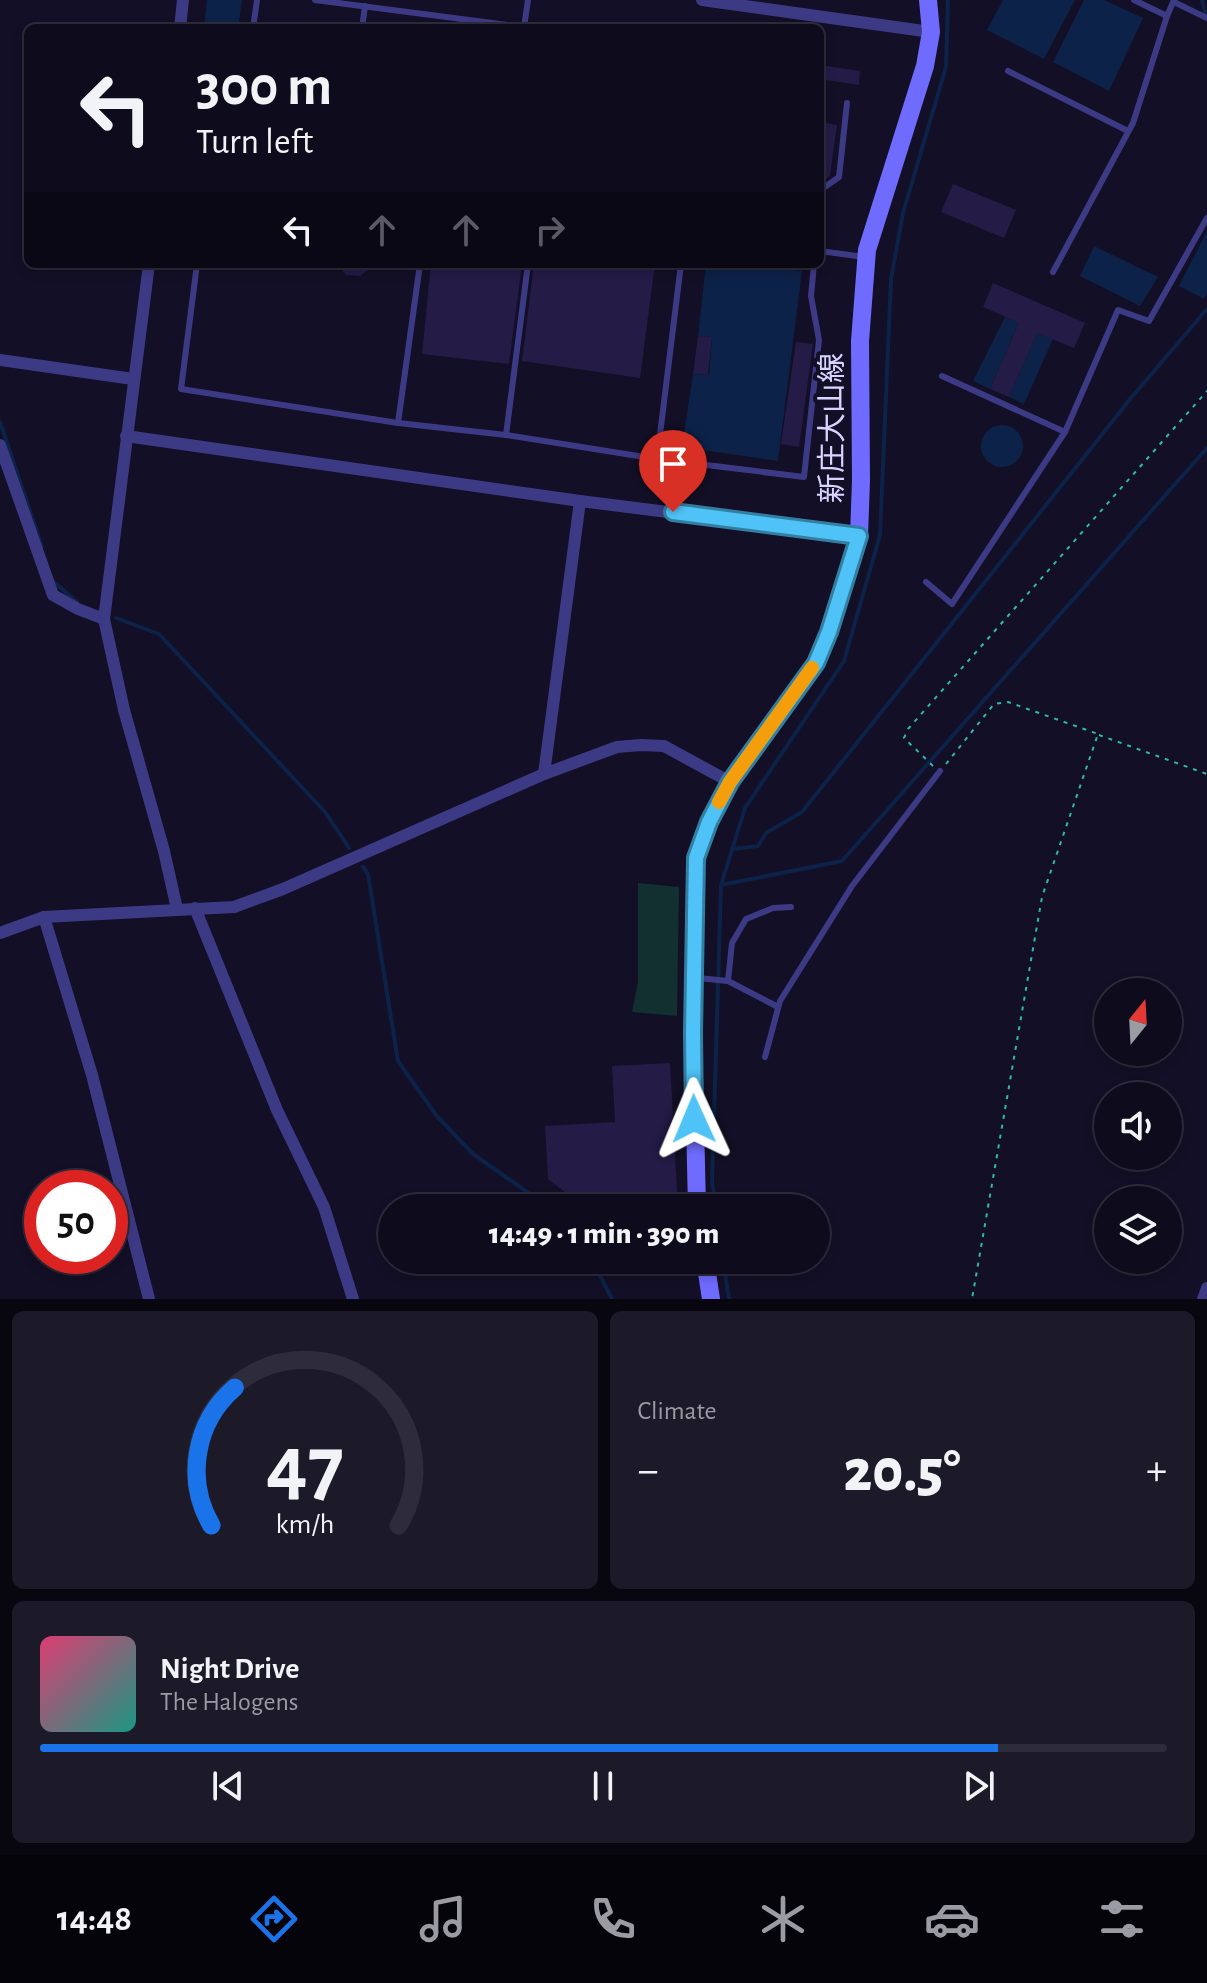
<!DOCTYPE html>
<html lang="en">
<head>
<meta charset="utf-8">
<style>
  :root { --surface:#0e0b1c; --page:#1c1929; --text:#f1f3f6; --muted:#9b9ba3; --line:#2e2b3b; --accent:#1a73e8 }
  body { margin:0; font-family:"Alegreya Sans","Noto Sans JP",sans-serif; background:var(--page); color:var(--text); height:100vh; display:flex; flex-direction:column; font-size:30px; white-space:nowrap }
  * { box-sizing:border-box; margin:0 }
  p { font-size:26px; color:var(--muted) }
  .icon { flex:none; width:44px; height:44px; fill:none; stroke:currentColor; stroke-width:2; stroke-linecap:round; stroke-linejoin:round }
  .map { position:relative; height:1299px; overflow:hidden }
  .panel { display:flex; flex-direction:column; gap:12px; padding:12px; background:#08060f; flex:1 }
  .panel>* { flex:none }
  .guide { position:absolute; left:24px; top:24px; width:800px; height:244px; border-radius:12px; box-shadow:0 4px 12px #0003,0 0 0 2px var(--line); background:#0e0b1c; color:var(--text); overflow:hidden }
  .needle { width:52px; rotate:18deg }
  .controls { position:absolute; left:1094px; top:978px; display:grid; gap:16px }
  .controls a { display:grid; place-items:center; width:88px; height:88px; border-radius:50%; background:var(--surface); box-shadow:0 4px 12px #0003,0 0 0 2px var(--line); font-size:40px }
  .speed { position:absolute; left:24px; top:1170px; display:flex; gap:16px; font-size:40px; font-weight:700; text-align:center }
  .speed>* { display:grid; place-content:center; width:104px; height:104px; border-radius:50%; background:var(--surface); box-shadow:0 4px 12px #0003,0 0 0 2px var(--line); line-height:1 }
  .speed .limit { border:12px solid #d22; background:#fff; color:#111 }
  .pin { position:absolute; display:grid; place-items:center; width:68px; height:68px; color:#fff; margin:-82px -34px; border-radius:50% 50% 50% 0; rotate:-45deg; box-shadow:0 0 8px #0007 }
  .pin .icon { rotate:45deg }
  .me { position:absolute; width:88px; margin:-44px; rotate:359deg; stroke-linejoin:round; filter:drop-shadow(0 0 6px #0008) }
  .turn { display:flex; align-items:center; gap:28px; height:168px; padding:0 40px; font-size:36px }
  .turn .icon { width:104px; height:104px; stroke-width:2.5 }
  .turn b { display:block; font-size:56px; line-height:68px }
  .lanes { display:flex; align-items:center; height:76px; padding:0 40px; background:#0003; justify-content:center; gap:40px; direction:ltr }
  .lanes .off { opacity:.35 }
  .big { font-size:60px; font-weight:800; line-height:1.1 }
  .panel .tile { flex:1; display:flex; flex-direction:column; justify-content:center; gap:12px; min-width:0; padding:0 28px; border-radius:12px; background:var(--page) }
  .panel .dial { align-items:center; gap:0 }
  .dial svg { height:208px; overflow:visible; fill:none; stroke:var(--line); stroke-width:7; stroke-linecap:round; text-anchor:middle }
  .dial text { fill:var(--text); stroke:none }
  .song { display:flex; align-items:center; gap:24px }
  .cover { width:96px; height:96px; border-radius:12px; background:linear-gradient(135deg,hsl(340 70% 55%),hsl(170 70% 35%)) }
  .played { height:8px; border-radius:4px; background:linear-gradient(90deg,var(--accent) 85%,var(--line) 85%) }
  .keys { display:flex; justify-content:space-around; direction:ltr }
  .heat { display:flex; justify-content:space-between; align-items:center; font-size:44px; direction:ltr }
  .panel .tiles { flex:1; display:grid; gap:12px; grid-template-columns:1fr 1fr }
  .tile:last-child { grid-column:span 2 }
  .trip { position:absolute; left:378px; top:1194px; width:452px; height:80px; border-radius:40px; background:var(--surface); box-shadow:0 4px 12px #0003,0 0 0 2px var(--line); font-weight:800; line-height:80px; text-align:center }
  .tabs { display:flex; height:128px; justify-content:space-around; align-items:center; background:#06040b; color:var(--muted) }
  .tabs .icon { width:56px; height:56px }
  .tabs .on { color:var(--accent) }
  .tabs b { font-size:36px; color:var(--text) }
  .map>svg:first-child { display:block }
</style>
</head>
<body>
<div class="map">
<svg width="1207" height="1299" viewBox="0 0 1207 1299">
  <rect width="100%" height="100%" fill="#130f26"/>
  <path fill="#12302f" d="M638 883 679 887 677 1016 632 1012 638 982Z"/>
  <g fill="#0c2248">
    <path d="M207 0H242L238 28H204Z"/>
    <path d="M1003 0H1075L1044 59 987 30Z"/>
    <path d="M1084 0H1104L1143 18 1109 91 1053 62Z"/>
    <path d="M1207 231V293L1204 299 1179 286Z"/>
    <path d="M1094 246 1158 277 1140 306 1080 276Z"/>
    <path d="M706 264H755L802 271 778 461 682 447 693 374 709 375 712 338 698 336Z"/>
    <path d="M1005 317 1019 323 990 389 973 381Z"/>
    <path d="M1037 333 1053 339 1024 404 1009 397Z"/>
    <circle cx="1002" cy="446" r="21"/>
  </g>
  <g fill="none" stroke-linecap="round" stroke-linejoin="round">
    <g stroke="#0c2248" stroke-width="4">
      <path d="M1202 0 1206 16"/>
      <path d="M0 422 42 547"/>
      <path d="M54 582 77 602"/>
      <path d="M116 618 159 634 325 812 349 848"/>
      <path d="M732 849 758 846 766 833 802 812 1131 398 1207 309"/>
      <path d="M363 867 368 874 398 1061 436 1115 473 1154 550 1208"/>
      <path d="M721 885 842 861 1207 448"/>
      <path d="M716 1208 712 1182 721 885 745 808 844 661 880 535 891 279 903 213 946 67 948 0"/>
      <path d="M592 1260 612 1299"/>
      <path d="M723 1260 729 1299"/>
    </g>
  </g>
  <g fill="#241b47">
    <path d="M820 65 860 71 859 85 820 79Z"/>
    <path d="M820 122 837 125 830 176 826 179 820 178Z"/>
    <path d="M953 184 1016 210 1004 238 941 212Z"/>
    <path d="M338 264H376L360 276 346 275Z"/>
    <path d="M431 264H522L509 364 422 354Z"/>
    <path d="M534 264H655L640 378 522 361Z"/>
    <path d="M993 283 1085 323 1074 348 1037 333 1009 397 990 389 1019 323 983 307Z"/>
    <path d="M698 336 712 337 708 375 693 374Z"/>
    <path d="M796 342 813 344 799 447 781 444Z"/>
    <path d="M670 1063 678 1208H620L619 1203 582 1205 548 1179 545 1126 615 1122 612 1066Z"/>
  </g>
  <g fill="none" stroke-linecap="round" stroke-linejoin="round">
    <g stroke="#2fb8b0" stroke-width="2" stroke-dasharray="4 6" stroke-linecap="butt">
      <path d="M1099 735 1207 774"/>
      <path d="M946 764 994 704 1008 702 1098 734 1042 897 972 1299"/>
      <path d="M933 766 904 738 908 729 1207 391"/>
    </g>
    <g stroke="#3d3a85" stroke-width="6">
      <path d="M315 0 524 27 528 0"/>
      <path d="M1134 0 1167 16 1174 0"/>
      <path d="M1174 2 1207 18"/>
      <path d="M253 28 257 0"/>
      <path d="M362 28 365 6"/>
      <path d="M1008 71 1128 131"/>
      <path d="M820 209 822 189 839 177 847 103"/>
      <path d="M820 251 864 257"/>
      <path d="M197 264 181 389 398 423"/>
      <path d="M420 264 398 423 506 435"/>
      <path d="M528 264 506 435 657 459"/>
      <path d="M681 264 657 459 804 477 819 340 811 296 814 264"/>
      <path d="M1053 272 1133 123 1167 16"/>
      <path d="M942 376 1065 432 1118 310 1149 321 1207 218"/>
      <path d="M926 582 952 604 1065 432"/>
      <path d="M698 978 728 981 732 943 746 919 773 908 791 907"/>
      <path d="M728 981 778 1007"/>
      <path d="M765 1057 780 1001 852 886 940 771"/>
    </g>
    <g stroke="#3d3a85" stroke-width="12">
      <path d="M702 0 931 32"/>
      <path d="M180 28 183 0"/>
      <path d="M149 264 104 619 124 710 164 851 177 909"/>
      <path d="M0 360 133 379"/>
      <path d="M126 436 580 501 859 536"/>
      <path d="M0 445 53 595 78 609 104 619"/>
      <path d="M544 774 580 501"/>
      <path d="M195 908 277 1110 324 1207 353 1299"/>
      <path d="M44 917 92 1075 149 1299"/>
      <path d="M0 933 44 917 234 907 283 889 544 774 617 747 641 745 664 746 730 782"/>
      <path d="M1203 1299 1207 1288"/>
    </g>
    <g stroke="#6f6bff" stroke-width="18">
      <path d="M697 1208 693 1033 696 858 709 822 730 782 816 663 829 632 859 536 861 480 860 341 867 250 925 66 931 32 928 0"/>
      <path d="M705 1260 711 1299"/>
    </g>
  </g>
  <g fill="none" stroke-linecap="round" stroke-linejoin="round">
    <g stroke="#337fa1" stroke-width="20">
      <path id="route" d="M673 512 859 536 829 632 816 663 730 782 709 822 696 858 693 1033 694 1119"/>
    </g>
    <use href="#route" stroke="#4fc3f7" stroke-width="14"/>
    <path stroke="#f59e0b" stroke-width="14" d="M719 802 730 782 812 668"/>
  </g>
  <g text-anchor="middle" stroke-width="8" stroke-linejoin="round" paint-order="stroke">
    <g font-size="30" fill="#d9d4ff" stroke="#130f26">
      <text transform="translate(832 428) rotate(-90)" y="10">新庄大山線</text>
    </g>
  </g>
</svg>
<div class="controls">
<a><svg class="needle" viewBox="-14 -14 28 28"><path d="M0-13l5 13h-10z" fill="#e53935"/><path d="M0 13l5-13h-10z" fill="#9b9ba3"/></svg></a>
<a><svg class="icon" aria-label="sound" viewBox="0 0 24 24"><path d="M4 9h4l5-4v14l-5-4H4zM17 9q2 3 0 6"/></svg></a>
<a><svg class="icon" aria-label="layers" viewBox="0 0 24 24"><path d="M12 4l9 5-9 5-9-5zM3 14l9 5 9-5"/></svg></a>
</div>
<div class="speed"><div class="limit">50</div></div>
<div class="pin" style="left:673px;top:512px;background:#d93025"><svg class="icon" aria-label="arrive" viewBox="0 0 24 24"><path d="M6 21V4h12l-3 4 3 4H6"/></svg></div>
<svg class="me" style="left:694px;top:1119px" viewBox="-20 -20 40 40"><path d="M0-17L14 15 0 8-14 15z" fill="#4fc3f7" stroke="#fff" stroke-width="4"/></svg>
<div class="trip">14:49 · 1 min · 390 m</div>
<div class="guide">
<div class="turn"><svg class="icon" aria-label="left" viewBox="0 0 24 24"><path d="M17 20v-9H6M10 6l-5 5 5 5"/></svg><div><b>300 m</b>Turn left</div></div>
<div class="lanes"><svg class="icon" aria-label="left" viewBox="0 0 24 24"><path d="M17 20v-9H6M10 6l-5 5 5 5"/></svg><svg class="icon off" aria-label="ahead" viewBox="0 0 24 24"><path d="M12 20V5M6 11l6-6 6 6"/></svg><svg class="icon off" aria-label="ahead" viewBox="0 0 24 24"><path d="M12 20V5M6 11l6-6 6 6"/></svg><svg class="icon off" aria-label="right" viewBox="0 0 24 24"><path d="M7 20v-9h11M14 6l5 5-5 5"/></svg></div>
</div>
</div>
<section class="panel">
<div class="tiles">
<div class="tile dial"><svg viewBox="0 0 100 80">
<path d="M14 69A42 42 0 1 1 86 69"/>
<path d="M14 69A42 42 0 0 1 23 16" stroke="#1a73e8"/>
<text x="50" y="56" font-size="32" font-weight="700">47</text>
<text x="50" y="72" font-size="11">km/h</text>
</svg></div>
<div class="tile"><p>Climate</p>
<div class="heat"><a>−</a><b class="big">20.5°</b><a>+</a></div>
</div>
<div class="tile">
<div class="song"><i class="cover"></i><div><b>Night Drive</b><p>The Halogens</p></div></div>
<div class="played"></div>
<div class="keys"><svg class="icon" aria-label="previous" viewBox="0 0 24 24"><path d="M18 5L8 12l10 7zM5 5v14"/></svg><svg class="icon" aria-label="pause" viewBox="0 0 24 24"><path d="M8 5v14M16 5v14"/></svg><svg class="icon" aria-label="next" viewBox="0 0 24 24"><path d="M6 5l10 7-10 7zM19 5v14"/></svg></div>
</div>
</div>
</section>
<nav class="tabs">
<b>14:48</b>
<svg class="icon on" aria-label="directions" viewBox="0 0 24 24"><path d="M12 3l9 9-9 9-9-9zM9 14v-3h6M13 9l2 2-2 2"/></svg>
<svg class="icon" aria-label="music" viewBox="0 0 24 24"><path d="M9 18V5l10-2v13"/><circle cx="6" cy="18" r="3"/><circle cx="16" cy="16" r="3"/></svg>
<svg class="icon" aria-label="phone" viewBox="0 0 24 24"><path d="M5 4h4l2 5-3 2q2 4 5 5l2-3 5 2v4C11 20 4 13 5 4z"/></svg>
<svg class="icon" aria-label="climate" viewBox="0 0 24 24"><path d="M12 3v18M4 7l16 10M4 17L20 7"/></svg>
<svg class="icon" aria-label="car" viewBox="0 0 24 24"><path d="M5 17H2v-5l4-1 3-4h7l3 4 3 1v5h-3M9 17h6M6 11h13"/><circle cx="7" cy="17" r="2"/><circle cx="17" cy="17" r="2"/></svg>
<svg class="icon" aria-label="filters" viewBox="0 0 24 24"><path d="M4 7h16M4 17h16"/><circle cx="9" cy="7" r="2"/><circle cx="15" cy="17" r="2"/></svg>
</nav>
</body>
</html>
